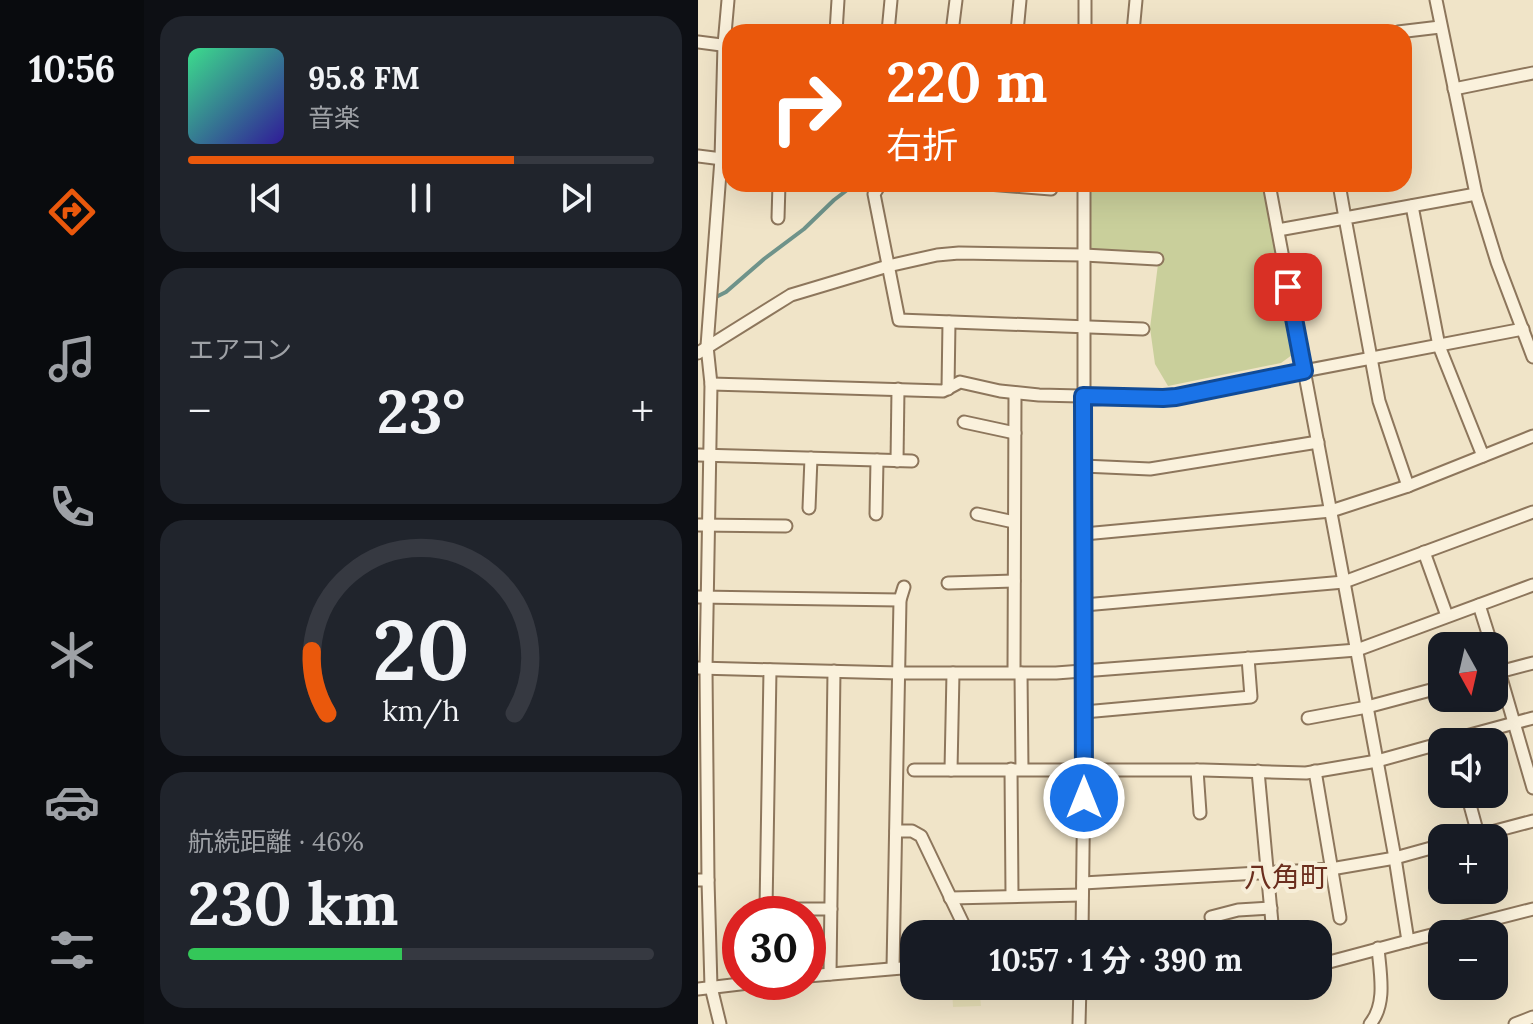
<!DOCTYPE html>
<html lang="ja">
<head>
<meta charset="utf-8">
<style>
  :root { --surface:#171b24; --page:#20242c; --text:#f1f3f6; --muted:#9ea1a6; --line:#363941; --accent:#ea580c }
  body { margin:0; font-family:Lora,"Noto Sans JP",serif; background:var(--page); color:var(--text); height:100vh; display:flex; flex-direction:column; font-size:30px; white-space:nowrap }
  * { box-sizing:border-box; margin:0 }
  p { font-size:26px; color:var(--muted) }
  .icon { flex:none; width:44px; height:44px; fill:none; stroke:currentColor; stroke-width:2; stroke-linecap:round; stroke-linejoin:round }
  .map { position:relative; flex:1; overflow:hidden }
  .panel { display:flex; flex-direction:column; gap:16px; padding:16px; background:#0d0f14; width:554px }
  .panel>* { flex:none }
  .hud { position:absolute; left:24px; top:24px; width:690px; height:168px; border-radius:24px; box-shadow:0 8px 32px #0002; background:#ea580c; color:#fff; overflow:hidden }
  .needle { width:52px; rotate:172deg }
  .tools { position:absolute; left:730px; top:632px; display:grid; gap:16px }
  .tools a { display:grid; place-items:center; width:80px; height:80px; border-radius:16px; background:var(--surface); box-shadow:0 8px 32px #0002; font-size:40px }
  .speed { position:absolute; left:24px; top:896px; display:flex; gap:16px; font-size:40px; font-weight:700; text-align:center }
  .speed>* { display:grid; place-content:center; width:104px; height:104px; border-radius:50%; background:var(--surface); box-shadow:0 8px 32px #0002; line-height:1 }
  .speed .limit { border:12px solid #d22; background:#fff; color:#111 }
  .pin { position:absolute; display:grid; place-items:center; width:68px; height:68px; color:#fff; margin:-34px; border-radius:16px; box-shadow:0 4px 12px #0006 }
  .me { position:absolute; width:88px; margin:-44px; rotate:0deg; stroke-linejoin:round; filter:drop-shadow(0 0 6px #0008) }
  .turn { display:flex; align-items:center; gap:28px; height:168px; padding:0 32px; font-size:36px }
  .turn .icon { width:104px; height:104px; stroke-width:2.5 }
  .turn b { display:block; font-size:56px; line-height:68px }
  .big { font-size:60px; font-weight:700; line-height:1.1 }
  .panel .tile { flex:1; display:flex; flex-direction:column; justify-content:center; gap:12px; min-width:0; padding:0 28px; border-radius:24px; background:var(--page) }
  .panel .dial { align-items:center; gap:0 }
  .dial svg { height:208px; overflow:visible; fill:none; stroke:var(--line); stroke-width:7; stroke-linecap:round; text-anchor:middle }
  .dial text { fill:var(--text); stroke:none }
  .song { display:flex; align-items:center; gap:24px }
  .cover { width:96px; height:96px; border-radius:12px; background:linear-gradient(135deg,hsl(150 70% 55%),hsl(250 70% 35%)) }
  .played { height:8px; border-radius:4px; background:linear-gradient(90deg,var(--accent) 70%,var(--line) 70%) }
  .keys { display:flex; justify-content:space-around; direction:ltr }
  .heat { display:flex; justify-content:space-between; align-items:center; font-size:44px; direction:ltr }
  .charge { height:12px; border-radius:6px; background:linear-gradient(90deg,#34c759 46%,var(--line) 0) }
  .trip { position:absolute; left:202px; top:920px; width:432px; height:80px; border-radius:24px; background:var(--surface); box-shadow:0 8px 32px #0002; font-weight:700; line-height:80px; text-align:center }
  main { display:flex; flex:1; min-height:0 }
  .tabs { display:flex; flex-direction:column; width:144px; justify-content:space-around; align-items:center; background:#090b0e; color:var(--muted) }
  .tabs .icon { width:56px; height:56px }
  .tabs .current { color:var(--accent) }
  .tabs b { font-size:36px; color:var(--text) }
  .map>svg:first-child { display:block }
</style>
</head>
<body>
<main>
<nav class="tabs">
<b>10:56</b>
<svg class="icon current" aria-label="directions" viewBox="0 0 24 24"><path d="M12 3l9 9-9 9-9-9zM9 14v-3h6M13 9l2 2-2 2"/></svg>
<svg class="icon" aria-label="music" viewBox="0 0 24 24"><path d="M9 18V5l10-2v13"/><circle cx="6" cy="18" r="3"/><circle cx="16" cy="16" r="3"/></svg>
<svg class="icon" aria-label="phone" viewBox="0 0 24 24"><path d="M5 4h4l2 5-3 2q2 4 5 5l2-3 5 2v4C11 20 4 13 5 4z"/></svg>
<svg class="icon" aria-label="climate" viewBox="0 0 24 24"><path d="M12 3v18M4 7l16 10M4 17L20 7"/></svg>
<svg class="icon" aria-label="car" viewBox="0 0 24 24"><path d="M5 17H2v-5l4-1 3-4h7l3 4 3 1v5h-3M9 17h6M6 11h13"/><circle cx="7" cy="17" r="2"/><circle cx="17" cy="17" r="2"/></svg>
<svg class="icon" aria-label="filters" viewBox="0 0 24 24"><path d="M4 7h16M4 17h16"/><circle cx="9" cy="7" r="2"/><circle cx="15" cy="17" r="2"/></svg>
</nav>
<section class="panel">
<div class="tile">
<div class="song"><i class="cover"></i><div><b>95.8 FM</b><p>音楽</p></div></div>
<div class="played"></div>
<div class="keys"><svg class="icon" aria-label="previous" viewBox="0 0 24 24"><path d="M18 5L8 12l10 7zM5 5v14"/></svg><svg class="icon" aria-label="pause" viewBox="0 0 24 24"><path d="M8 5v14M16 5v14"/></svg><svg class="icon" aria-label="next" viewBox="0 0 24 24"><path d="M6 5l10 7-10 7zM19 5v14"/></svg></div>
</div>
<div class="tile"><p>エアコン</p>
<div class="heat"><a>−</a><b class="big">23°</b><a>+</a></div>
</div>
<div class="tile dial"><svg viewBox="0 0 100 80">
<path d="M14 69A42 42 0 1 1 86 69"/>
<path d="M14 69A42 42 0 0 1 8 45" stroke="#ea580c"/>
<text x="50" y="56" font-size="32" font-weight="700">20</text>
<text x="50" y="72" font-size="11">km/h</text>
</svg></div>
<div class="tile"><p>航続距離 · 46%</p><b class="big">230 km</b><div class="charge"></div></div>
</section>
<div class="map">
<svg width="835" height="1024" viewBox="0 0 835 1024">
  <rect width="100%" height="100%" fill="#f0e4c8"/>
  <path fill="#e6deb5" d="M254 986H281L283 1006 255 1007Z"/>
  <path fill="#c9cf9b" d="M388 184H566L594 355 583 363 470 386 457 364 452 328 461 256 387 254Z"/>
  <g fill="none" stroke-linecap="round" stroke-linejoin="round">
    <path stroke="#6f938a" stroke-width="4" d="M16 298 28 292 66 259 106 229 136 200 157 184"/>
    <g stroke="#8d765c" stroke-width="15">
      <g id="street">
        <path d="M738 0 778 194 799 262 835 357"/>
        <path d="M138 32 140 0"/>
        <path d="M190 32 193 0"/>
        <path d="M254 32 258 0"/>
        <path d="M319 32 322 0"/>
        <path d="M387 32V0"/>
        <path d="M435 32 438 0"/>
        <path d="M700 32 742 27"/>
        <path d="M0 42 31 46"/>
        <path d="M756 89 835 73"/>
        <path d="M0 156 32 160"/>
        <path d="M185 184 181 186 176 194 201 320 445 329"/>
        <path d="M290 184 353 189 355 184"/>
        <path d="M571 184 646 582 697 858 710 941 835 909"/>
        <path d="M714 206 741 346 785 456"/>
        <path d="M80 218 81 184"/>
        <path d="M580 230 647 218 641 184"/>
        <path d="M0 353 93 295 190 266 239 255 261 253 386 255 459 259"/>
        <path d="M13 384 245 391 262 382 302 391 341 395 465 398 825 329"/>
        <path d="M250 389 251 322"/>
        <path d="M266 422 317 433"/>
        <path d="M0 455 214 461"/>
        <path d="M199 461 200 389"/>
        <path d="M385 466 452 469 620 442"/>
        <path d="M710 486 681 401 647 218 778 194"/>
        <path d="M111 508 113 458"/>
        <path d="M178 514 179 460"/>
        <path d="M279 514 316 522"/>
        <path d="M0 525 88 526"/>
        <path d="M386 534 633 511 710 486 835 436"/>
        <path d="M726 552 749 616"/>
        <path d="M250 583 316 581"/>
        <path d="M0 597 202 600"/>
        <path d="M386 605 646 582 835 512"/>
        <path d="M781 605 794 646"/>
        <path d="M796 654 835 788"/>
        <path d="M0 668 201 673H358L659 650 835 585"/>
        <path d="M72 670 68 909H133"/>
        <path d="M316 672 317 393"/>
        <path d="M323 673 324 769"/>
        <path d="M797 673 835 663"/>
        <path d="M386 712 553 697 550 658"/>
        <path d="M610 718 669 707 744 687"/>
        <path d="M746 742 835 718"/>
        <path d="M313 769 314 895"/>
        <path d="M216 770H505L608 773 679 761 744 743"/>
        <path d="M253 770 255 673"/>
        <path d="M499 770 502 813"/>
        <path d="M560 771 575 934"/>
        <path d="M617 771 642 918"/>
        <path d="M769 794 781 838"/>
        <path d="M198 831H214L223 836 270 934"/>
        <path d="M771 838 835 821"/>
        <path d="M0 880H10L8 669 13 384 9 346 23 159 26 45 30 0"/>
        <path d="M10 880 13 987 22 1024"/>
        <path d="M385 883 633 869 697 858 744 845"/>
        <path d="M252 898 384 895"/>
        <path d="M513 917 540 910 573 908"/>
        <path d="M384 934 386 770V184"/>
        <path d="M620 965 710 941"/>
        <path d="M195 968 202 600 206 587"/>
        <path d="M132 974 136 671"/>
        <path d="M110 976 216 967"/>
        <path d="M539 986H545"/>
        <path d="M0 989 59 982"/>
        <path d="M381 1024 382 986"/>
        <path d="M672 1024C689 1004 682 973 680 948"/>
        <path d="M817 1024 835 1017"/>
      </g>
    </g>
    <use href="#street" stroke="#faf1dc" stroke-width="11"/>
  </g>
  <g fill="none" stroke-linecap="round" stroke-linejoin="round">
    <g stroke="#114b97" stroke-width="20">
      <path id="route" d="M386 798 385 396 465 398 478 397 606 371 590 287"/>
    </g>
    <use href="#route" stroke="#1a73e8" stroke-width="14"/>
  </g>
  <g text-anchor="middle" stroke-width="8" stroke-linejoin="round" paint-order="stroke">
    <g font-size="28" fill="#6b2e1e" stroke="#f7eed8">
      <text x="588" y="887">八角町</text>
    </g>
  </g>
</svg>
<div class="tools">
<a><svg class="needle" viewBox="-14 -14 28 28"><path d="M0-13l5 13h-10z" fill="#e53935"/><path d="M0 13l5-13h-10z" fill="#9ea1a6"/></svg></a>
<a><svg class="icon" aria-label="sound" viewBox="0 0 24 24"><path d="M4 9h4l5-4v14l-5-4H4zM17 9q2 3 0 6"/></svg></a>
<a>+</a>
<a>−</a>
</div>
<div class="speed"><div class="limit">30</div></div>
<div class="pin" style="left:590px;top:287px;background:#d93025"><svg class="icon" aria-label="arrive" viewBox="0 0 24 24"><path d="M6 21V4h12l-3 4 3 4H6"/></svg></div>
<svg class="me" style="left:386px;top:798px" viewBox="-20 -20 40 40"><circle r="17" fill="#1a73e8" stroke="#fff" stroke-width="3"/><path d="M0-11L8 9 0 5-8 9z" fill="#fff"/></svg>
<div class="trip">10:57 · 1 分 · 390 m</div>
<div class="hud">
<div class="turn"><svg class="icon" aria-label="right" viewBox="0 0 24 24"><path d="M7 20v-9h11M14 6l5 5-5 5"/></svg><div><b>220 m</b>右折</div></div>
</div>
</div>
</main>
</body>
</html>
